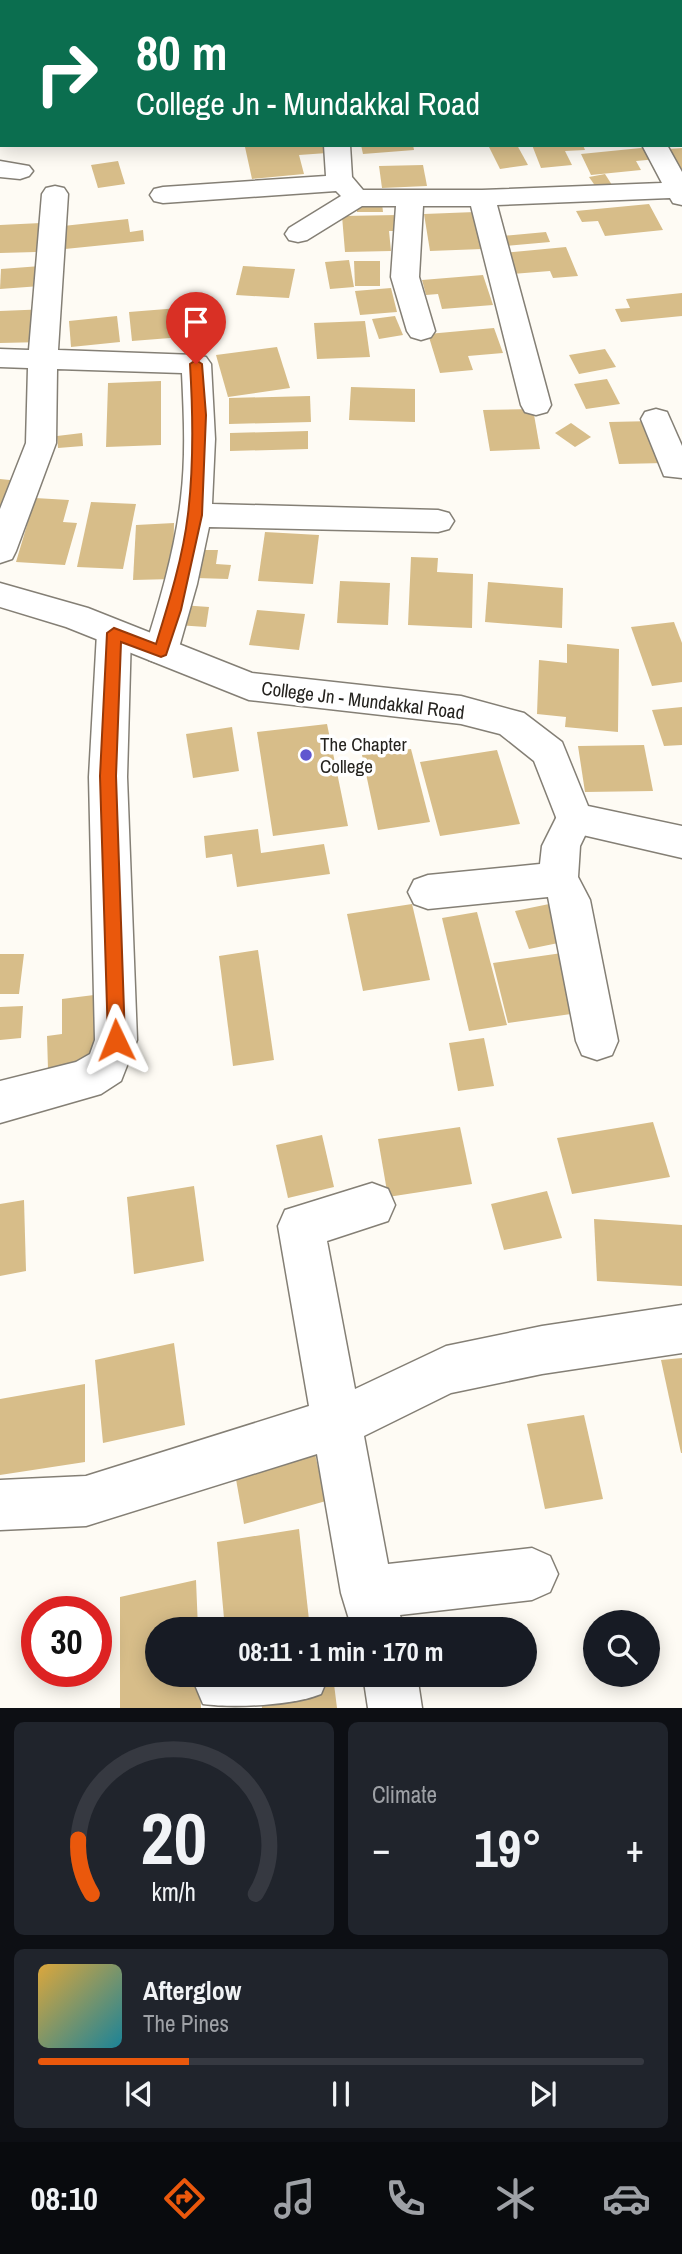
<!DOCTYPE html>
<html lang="en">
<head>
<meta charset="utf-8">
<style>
  :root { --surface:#171b24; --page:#20242c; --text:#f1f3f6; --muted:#9ea1a6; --line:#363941; --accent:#ea580c }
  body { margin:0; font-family:"Archivo Narrow",sans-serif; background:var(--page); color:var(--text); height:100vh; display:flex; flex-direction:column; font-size:26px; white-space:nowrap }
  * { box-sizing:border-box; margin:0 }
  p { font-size:23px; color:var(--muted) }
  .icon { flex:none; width:38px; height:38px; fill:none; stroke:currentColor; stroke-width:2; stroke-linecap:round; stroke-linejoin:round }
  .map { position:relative; height:1708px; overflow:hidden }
  .sheet { display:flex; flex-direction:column; gap:14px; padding:14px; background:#0d0f14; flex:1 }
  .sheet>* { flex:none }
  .banner { position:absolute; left:0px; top:0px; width:682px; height:147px; box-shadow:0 4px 18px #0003; background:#0b6e4f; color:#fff; overflow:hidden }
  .tools { position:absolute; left:583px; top:1610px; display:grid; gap:14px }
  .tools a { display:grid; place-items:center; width:77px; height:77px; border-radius:50%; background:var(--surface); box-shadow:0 4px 18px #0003; font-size:35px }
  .speed { position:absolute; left:21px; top:1596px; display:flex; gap:14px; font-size:35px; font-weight:700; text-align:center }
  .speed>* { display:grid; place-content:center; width:91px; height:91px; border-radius:50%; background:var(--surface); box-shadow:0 4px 18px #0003; line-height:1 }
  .speed .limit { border:10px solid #d22; background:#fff; color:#111 }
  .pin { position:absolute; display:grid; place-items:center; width:60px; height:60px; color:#fff; margin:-72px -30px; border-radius:50% 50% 50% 0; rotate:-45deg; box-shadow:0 0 7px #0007 }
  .pin .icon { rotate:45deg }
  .me { position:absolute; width:77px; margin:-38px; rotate:358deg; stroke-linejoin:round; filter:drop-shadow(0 0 5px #0008) }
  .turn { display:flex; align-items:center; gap:24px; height:147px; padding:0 21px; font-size:32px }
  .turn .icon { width:91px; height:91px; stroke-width:2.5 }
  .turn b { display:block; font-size:49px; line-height:60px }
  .big { font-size:52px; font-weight:700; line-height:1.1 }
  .sheet .card { flex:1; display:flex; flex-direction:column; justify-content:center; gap:10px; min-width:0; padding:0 24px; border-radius:10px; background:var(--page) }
  .sheet .dial { align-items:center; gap:0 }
  .dial svg { height:182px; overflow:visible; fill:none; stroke:var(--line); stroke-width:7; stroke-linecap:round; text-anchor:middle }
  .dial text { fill:var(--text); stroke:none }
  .song { display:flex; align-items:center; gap:21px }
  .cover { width:84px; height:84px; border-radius:10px; background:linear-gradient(135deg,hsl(40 70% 55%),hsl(190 70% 35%)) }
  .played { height:7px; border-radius:4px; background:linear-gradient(90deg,var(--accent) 25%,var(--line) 25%) }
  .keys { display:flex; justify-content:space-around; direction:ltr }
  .heat { display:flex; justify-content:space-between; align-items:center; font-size:38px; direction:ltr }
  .sheet .tiles { flex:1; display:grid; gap:14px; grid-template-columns:1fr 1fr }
  .card:last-child { grid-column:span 2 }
  .trip { position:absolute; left:145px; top:1617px; width:392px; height:70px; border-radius:35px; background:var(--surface); box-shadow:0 4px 18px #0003; font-weight:700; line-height:70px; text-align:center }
  .dock { display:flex; height:112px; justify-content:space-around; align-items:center; background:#090b0e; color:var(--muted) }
  .dock .icon { width:49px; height:49px }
  .dock .selected { color:var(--accent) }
  .dock b { font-size:32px; color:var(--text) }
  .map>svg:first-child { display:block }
</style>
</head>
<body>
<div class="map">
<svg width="682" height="1708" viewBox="0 0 682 1708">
  <rect width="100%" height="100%" fill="#fefbf4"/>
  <g fill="#d7bd89">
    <path d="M269 145H324L327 153 299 155 304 174 252 179 245 147Z"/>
    <path d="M361 145H413L414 150 363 154Z"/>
    <path d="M488 145H517L528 165 500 169Z"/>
    <path d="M532 145H583L585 150 565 151 572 165 541 168Z"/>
    <path d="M651 147 657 159 636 161 641 170 591 175 581 154Z"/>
    <path d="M682 148V176L668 149Z"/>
    <path d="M118 161 125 184 98 188 91 165Z"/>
    <path d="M423 165 427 186 382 188 379 166Z"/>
    <path d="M605 174 612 185 596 187 589 177Z"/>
    <path d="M356 203H382L383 212H357Z"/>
    <path d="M649 204 663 230 605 236 598 221 582 222 576 211Z"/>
    <path d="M475 212 482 249 430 251 424 214Z"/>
    <path d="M398 215 400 231H389L391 251 345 252 342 216Z"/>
    <path d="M128 219 130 232 143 230 144 241 65 249 63 226Z"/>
    <path d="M41 223 36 252 0 253V225Z"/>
    <path d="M546 232 550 242 505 246 501 236Z"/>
    <path d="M566 247 578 276 553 278 550 271 512 274 504 253Z"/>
    <path d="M349 260 354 287 330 289 325 262Z"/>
    <path d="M354 261H380V286H355Z"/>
    <path d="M54 265V285L0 289 1 269Z"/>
    <path d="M243 266 295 269 289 298 236 295Z"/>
    <path d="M483 275 493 305 442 309 438 294 426 295 422 280Z"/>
    <path d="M391 288 397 312 360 315 355 291Z"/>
    <path d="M682 293V316L621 322 615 309 630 308 626 299Z"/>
    <path d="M179 308 183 337 132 341 129 312Z"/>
    <path d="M49 309 44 342 0 343V311Z"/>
    <path d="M117 316 120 342 71 347 69 321Z"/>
    <path d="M395 316 403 335 379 339 372 319Z"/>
    <path d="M365 321 370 357 317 359 314 323Z"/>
    <path d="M494 328 503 353 468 356 473 370 440 373 428 334Z"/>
    <path d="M277 347 290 388 228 397 216 355Z"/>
    <path d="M605 349 616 367 579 374 569 355Z"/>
    <path d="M607 379 620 404 586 409 574 384Z"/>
    <path d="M161 381V445L106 447 108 383Z"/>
    <path d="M351 387 415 389V422L349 420Z"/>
    <path d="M310 396 311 422 229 424V398Z"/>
    <path d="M533 409 540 449 490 451 483 410Z"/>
    <path d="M654 421 665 463 619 464 609 422Z"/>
    <path d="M571 423 591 437 575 447 555 433Z"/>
    <path d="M308 431V449L230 451V433Z"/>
    <path d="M82 433 83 446 58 448 57 436Z"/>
    <path d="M0 479 20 481 0 531Z"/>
    <path d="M35 498 69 500 63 522 77 523 65 565 16 562Z"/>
    <path d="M91 502 136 504 123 569 77 567Z"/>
    <path d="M174 523 173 579 133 580 136 525Z"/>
    <path d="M265 532 319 535 313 584 258 581Z"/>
    <path d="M201 550H218L216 564 231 565 228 579 196 578Z"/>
    <path d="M411 557 438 558 437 572 473 574 472 628 408 625Z"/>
    <path d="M340 581 390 583 388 625 337 623Z"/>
    <path d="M488 582 563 588 562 628 485 622Z"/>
    <path d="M181 605 209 607 206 627 177 625Z"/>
    <path d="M257 610 305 614 299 650 249 645Z"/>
    <path d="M674 622 682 643V682L652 686 631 627Z"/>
    <path d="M567 644 619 649 618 732 565 727 566 717 537 714 539 660 567 663Z"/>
    <path d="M682 707V745L664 746 652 710Z"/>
    <path d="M327 724 348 826 273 836 257 732Z"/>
    <path d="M232 727 239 771 193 778 186 734Z"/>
    <path d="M644 745 653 791 585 792 578 746Z"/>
    <path d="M411 749 430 822 378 830 362 755Z"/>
    <path d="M497 750 520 824 440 836 420 762Z"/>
    <path d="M258 829 261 853 324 844 330 874 237 887 232 854 206 858 204 836Z"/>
    <path d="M554 903 568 941 529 949 515 911Z"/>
    <path d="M412 904 430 980 363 991 347 914Z"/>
    <path d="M477 912 507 1025 469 1031 442 918Z"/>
    <path d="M258 950 274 1060 233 1066 219 956Z"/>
    <path d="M569 952 585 1012 508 1023 493 963Z"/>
    <path d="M0 954H24L19 994H0Z"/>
    <path d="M102 994 105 1062 48 1069 47 1036 62 1034V999Z"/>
    <path d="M23 1006 21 1038 0 1040V1007Z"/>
    <path d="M484 1038 494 1086 458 1091 449 1043Z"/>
    <path d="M653 1122 670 1177 572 1194 557 1138Z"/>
    <path d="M460 1127 472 1184 388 1197 378 1139Z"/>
    <path d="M322 1135 334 1187 288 1198 276 1145Z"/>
    <path d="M194 1186 204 1261 134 1274 127 1197Z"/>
    <path d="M547 1191 562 1238 504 1250 491 1204Z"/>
    <path d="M24 1200 26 1271 0 1276V1204Z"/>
    <path d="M594 1219 682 1225V1286L597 1281Z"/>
    <path d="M174 1343 185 1425 103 1443 95 1360Z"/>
    <path d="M682 1358V1453H681L661 1360Z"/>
    <path d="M85 1384V1462L0 1475V1399Z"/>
    <path d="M584 1415 603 1499 545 1509 527 1424Z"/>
    <path d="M311 1437 326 1501 244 1524 232 1457Z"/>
    <path d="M299 1529 310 1629H225L217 1542Z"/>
    <path d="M196 1580 198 1629H158V1675H200L201 1708H120V1597Z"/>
    <path d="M333 1676 337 1708H262L260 1688Z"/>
  </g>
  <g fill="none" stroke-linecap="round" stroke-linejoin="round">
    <g stroke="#847f75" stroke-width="3">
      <g id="street">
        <path d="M316 0H338L315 2Z"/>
        <rect x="519" y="0" width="22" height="2"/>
        <path d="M603 0H626L627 2H604Z"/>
        <rect x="681" y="12" width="1" height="14"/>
        <rect x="0" y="19" width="2" height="14"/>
        <path d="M0 76H2L0 93Z"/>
        <path d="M324 145H350L352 177 363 190H482L662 183 642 145H667L682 172V205L673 203 670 198 497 205 551 405 547 412 536 415 525 412 521 405 471 206H423L419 277 435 331 431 337 421 340 411 337 407 331 391 277 396 206H362L307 240 298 242 289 240 285 234 289 228 341 196 336 191 163 203 154 201 150 195 154 189 163 187 326 176Z"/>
        <path d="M0 161 29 166 33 171 29 176 20 179 0 177Z"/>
        <path d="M55 186 64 188 68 194 58 350 196 355 206 357 211 364 215 439 212 504 438 510 449 513 454 521 449 529 438 532 209 527 197 584 178 651 173 660 161 664 149 660 144 651C160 601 175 550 181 498 186 457 184 415 182 373L57 369 56 443 16 551 12 559 0 563V509L26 443 28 368 0 367V349L29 350 42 194 46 188Z"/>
        <path d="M656 409 667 412 682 446V478L664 476 641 419 645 412Z"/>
        <path d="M114 620 126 624 131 633 127 777 137 1040 121 1081 101 1094 0 1123V1081L76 1062 90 1054 95 1040 89 777 97 633 102 624Z"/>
        <path d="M574 803 587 808 593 819 580 846 578 877 590 900 618 1041 612 1055 597 1060 582 1055 576 1041 548 897 428 909 414 904 408 892 414 880 428 875 540 864 542 846 561 808Z"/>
        <path d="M372 1183 388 1189 395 1205 388 1221 327 1241 355 1389 446 1346 542 1326 682 1305V1353L542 1374 451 1393 364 1436 388 1564 532 1548 550 1556 558 1574 550 1592 532 1600 400 1615 404 1629H352L341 1593 317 1454 86 1526 0 1530V1480L86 1476 309 1406 278 1226 285 1210Z"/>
        <path d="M199 1675H329L321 1694C292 1706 232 1708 203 1704L195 1685Z"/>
        <path d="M363 1675H417L422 1708H368Z"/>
      </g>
    </g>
    <g stroke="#847f75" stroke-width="3">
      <path id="secondary" d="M0 583 88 608 252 673 461 696 524 713 562 742 588 806 682 826V858L561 830 534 761 500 734 461 724 249 700 66 627 0 607Z"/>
    </g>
    <use href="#street" fill="#fff" fill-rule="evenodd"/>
    <use href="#secondary" fill="#fff" fill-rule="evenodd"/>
  </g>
  <path fill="#ea580c" stroke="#983908" stroke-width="2" d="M196 360 202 364 206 415 202 515 181 610 166 655 161 657 121 642 116 776 125 1040 122 1046 116 1048 110 1046 108 1040 100 776 107 633 114 628 156 644C169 602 183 557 188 514 194 464 193 413 190 364Z"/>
  <circle fill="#6057cf" stroke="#fff" stroke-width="2.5" cx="306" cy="755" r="7"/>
  <g text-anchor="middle" stroke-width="7" stroke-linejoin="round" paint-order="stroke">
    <g font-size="19" fill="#25231f" stroke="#fff">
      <text transform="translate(363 700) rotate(7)" y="7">College Jn - Mundakkal Road</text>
    </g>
    <g font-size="19" fill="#25231f" stroke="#fff" text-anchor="start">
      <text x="320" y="751">The Chapter<tspan x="320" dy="22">College</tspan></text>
    </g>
  </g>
</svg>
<div class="tools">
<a><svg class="icon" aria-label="search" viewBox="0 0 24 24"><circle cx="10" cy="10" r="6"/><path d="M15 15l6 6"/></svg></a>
</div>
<div class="speed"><div class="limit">30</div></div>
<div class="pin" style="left:196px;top:364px;background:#d93025"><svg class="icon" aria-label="arrive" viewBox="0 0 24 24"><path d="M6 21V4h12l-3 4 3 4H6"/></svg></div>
<svg class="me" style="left:116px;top:1040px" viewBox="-20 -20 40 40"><path d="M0-17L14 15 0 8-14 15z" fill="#ea580c" stroke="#fff" stroke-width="4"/></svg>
<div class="trip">08:11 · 1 min · 170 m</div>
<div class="banner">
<div class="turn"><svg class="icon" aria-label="right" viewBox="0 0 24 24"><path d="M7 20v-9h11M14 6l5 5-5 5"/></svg><div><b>80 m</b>College Jn - Mundakkal Road</div></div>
</div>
</div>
<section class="sheet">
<div class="tiles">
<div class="card dial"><svg viewBox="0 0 100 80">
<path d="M14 69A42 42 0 1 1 86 69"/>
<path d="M14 69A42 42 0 0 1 8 45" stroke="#ea580c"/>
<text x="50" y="56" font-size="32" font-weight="700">20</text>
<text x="50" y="72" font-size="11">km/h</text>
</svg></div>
<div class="card"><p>Climate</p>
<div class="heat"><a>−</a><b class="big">19°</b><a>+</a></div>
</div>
<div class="card">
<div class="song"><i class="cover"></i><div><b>Afterglow</b><p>The Pines</p></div></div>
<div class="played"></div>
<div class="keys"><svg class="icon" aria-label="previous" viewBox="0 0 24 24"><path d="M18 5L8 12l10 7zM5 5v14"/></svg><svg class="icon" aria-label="pause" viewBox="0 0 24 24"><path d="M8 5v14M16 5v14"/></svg><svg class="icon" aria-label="next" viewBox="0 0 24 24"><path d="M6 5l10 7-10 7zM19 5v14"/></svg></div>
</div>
</div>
</section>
<nav class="dock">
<b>08:10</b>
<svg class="icon selected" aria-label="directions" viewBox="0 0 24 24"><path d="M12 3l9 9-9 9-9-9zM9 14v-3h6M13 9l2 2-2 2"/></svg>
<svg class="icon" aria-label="music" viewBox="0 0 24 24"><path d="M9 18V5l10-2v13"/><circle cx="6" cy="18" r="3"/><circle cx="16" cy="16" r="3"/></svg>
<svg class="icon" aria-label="phone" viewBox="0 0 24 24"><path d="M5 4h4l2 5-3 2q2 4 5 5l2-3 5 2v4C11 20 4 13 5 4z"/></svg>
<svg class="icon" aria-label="climate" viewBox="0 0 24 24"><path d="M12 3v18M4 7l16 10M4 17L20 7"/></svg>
<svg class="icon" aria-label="car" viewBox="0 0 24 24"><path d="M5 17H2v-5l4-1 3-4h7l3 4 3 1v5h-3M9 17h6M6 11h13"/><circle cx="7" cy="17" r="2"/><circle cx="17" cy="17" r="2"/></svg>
</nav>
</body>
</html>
